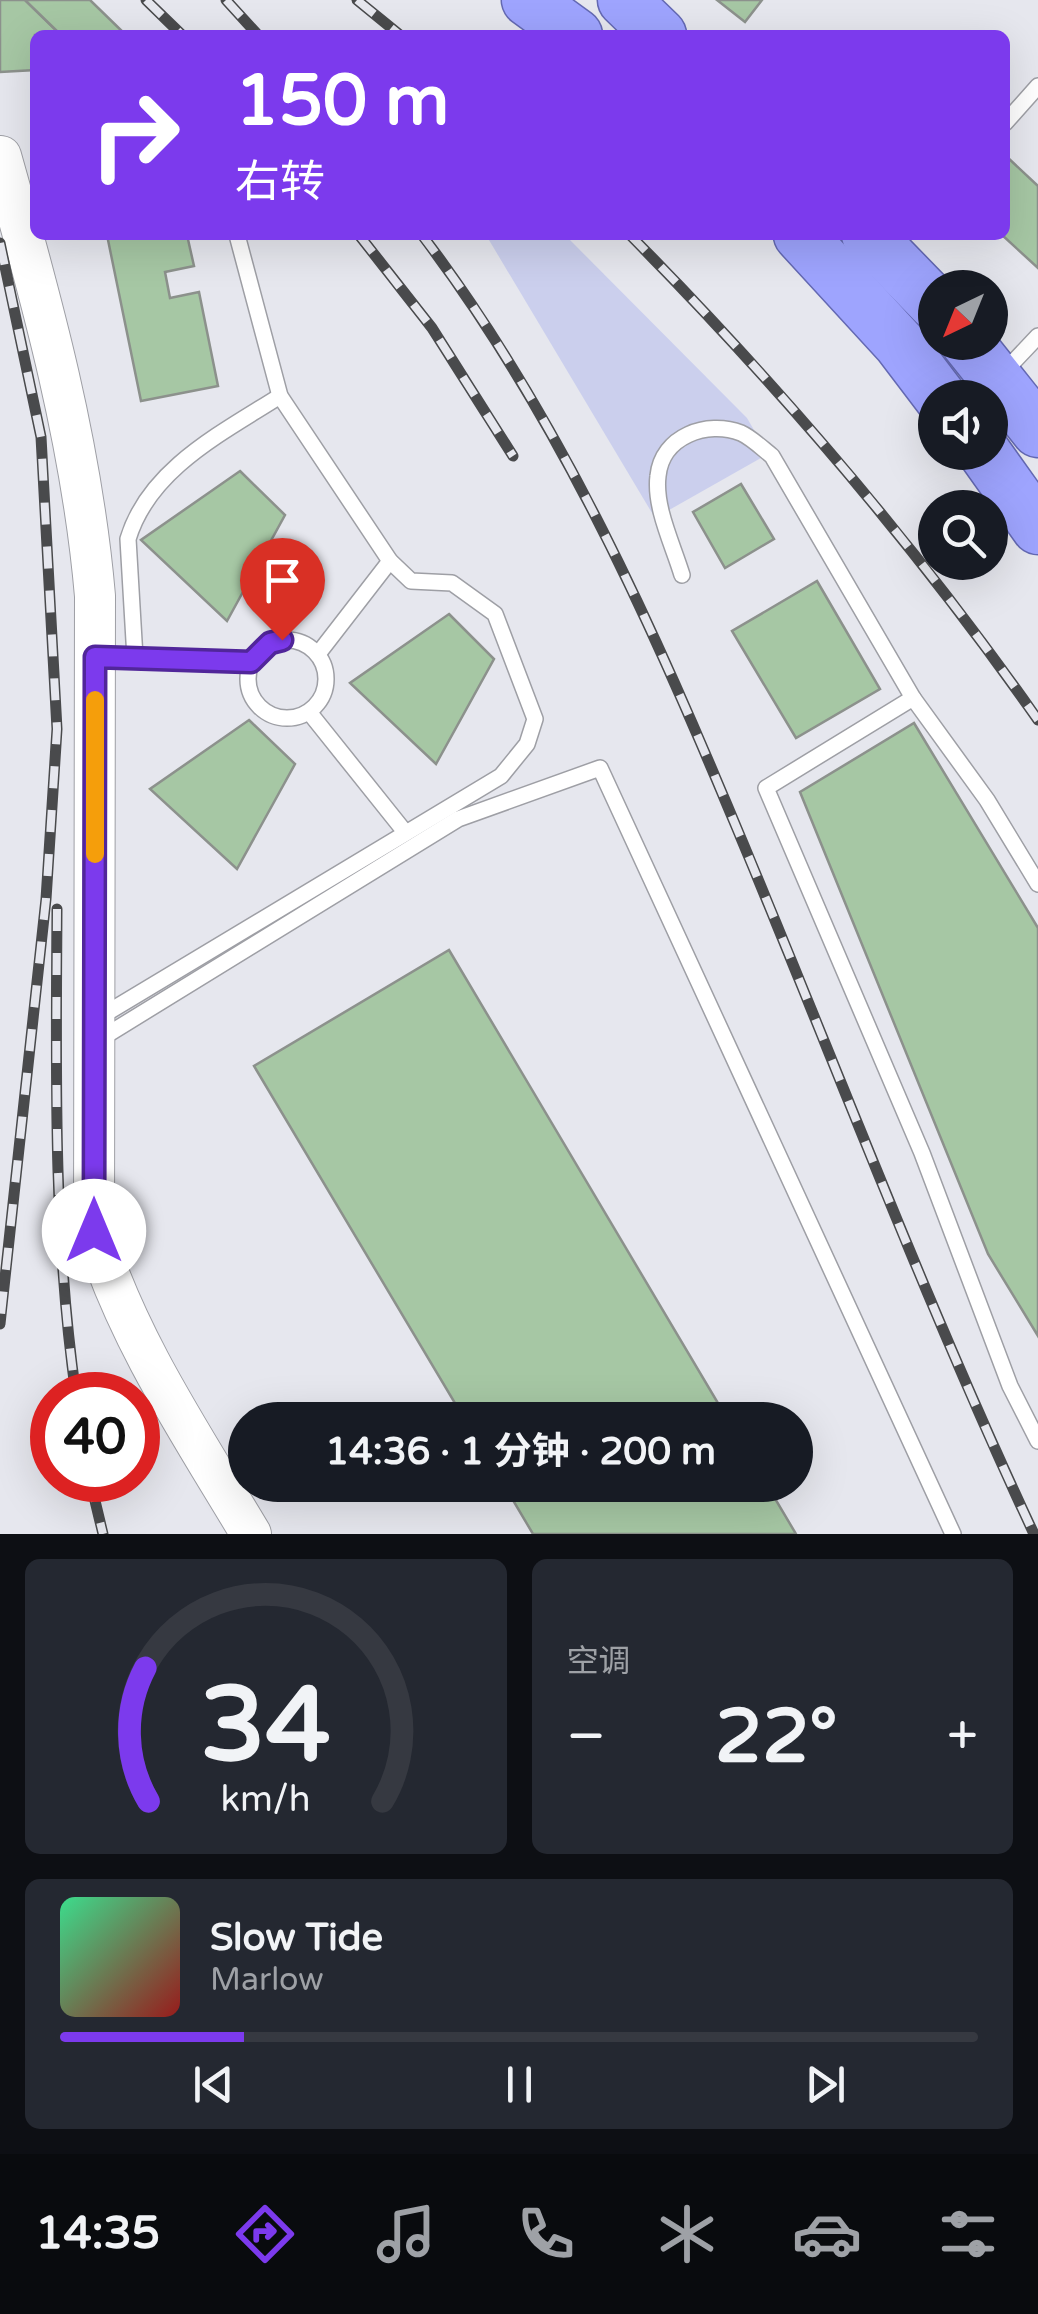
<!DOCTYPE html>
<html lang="zh">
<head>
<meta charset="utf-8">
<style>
  :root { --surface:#171b24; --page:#242831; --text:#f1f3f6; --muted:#9ea1a6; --line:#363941; --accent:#7c3aed }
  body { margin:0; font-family:"Varela Round","Noto Sans SC",sans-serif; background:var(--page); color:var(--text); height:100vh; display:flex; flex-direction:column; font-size:38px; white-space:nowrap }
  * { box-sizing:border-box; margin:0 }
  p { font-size:32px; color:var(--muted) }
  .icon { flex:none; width:55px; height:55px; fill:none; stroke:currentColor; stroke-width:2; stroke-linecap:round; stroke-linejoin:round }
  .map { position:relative; height:1534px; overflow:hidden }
  .drawer { display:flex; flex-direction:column; gap:25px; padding:25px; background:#0d0f14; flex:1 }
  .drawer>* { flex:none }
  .top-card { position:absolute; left:30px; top:30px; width:980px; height:210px; border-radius:15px; box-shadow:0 10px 40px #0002; background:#7c3aed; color:#fff; overflow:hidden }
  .needle { width:65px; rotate:223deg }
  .tools { position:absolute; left:918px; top:270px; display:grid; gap:20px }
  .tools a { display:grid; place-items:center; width:90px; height:90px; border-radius:50%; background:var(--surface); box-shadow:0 10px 40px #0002; font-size:50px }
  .speed { position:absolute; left:30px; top:1372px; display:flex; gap:20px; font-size:50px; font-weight:700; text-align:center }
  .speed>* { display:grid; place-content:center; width:130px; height:130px; border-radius:50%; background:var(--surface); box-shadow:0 10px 40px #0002; line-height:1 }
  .speed .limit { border:15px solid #d22; background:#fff; color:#111 }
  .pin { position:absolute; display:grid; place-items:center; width:85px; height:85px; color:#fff; margin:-102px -42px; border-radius:50% 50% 50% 0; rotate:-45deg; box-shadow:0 0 10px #0007 }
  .pin .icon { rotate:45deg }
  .me { position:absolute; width:110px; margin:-55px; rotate:0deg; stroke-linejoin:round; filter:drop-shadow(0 0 8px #0008) }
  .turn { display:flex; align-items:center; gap:35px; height:210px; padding:0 40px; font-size:45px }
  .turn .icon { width:130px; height:130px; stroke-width:2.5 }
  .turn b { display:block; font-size:70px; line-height:85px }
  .big { font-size:75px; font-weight:700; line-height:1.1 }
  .drawer .widget { flex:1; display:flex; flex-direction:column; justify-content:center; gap:15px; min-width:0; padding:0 35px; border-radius:15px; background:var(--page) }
  .drawer .dial { align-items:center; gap:0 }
  .dial svg { height:260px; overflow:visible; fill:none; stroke:var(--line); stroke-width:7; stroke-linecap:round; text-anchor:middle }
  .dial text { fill:var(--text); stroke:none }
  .song { display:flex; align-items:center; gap:30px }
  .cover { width:120px; height:120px; border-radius:15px; background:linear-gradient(135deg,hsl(150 70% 55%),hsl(0 70% 35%)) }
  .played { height:10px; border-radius:5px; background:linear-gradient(90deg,var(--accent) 20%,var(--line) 20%) }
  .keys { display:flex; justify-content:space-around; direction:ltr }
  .heat { display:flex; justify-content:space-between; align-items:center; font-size:55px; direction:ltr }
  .drawer .tiles { flex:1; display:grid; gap:25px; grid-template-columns:1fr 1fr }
  .widget:last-child { grid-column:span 2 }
  .trip { position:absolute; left:228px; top:1402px; width:585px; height:100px; border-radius:50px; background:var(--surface); box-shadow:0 10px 40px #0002; font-weight:700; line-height:100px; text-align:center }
  .dock { display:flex; height:160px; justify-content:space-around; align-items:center; background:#090b0e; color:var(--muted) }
  .dock .icon { width:70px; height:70px }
  .dock .selected { color:var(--accent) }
  .dock b { font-size:45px; color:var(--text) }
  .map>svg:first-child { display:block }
</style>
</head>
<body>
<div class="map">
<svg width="1038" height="1534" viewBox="0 0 1038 1534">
  <rect width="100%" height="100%" fill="#e6e7ee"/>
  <path fill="#cbcfed" d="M486 235H565L747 418 768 454 655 518Z"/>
  <g fill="#a6c7a4" stroke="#8c918c" stroke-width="2.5">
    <path d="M0 0H25L61 35H35V70L0 72Z"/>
    <path d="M25 0H90L126 35H61Z"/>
    <path d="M717 0H762L745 22Z"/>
    <path d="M1006 156 1038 186V268L1002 235Z"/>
    <path d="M107 235H187L194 266 165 272 170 298 199 292 218 386 141 401Z"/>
    <path d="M240 471 285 515 227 621 141 540Z"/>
    <path d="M741 484 774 539 725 568 693 512Z"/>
    <path d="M817 581 880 689 796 738 732 631Z"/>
    <path d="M449 614 494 659 436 764 350 683Z"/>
    <path d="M249 720 295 764 237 869 150 789Z"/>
    <path d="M914 723 1038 928V1336L988 1254 800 792Z"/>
    <path d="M449 950 728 1420H465L254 1066Z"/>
    <path d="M504 1485H767L796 1534H533Z"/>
  </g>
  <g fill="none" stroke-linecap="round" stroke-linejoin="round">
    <g stroke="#9e9fa5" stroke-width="18">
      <g id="service">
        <path d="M1005 123 1038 86"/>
        <path d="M1003 373 1038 336"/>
        <path d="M682 575C673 545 654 507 658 476 662 436 707 420 741 433 752 438 763 449 772 456L913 698 987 800 1038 884"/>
        <circle cx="287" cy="679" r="39"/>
        <path d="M318 654 390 561"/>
        <path d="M95 657 251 662"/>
        <path d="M135 658 128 539C149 469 222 433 280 396"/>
        <path d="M913 698 766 788 922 1153 1010 1386 1038 1441"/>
        <path d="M309 712 405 832"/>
        <path d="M100 1017 501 776 527 744 535 719 495 614 452 583 411 581 390 561 280 396 237 235"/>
        <path d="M97 1041 458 819 600 768 953 1534"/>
      </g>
    </g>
    <g stroke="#9e9fa5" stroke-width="42">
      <path id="tertiary" d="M1 156C42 301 82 445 95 596L94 1231C128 1341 192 1435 251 1534"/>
    </g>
    <g stroke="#6469b3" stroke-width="55">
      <g id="trunk">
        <path d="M528 0 576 35"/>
        <path d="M624 0 660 35"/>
        <path d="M800 235 900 344 941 398"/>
        <path d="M868 235 935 304"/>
        <path d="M967 342 1038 431"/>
        <path d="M984 452 1038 528"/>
      </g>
    </g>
    <use href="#service" stroke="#fff" stroke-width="15"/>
    <use href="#tertiary" stroke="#fff" stroke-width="40"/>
    <use href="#trunk" stroke="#9ea4fe" stroke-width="52"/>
    <g stroke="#494a4c" stroke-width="11">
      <g id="rail">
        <path d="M146 0 182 35"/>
        <path d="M226 0 258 35"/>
        <path d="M357 0 400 35"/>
        <path d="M359 235 432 328 513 456"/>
        <path d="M422 235C561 418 655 632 743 843 839 1073 928 1308 1034 1534"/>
        <path d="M630 235C779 386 916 546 1038 720"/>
        <path d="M0 243 41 437 57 729 46 899 0 1324"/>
        <path d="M57 909C56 1072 53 1234 76 1395"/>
        <path d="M90 1480 103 1534"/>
      </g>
    </g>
    <use href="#rail" stroke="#e6e7ee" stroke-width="8" stroke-dasharray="22" stroke-linecap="butt"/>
  </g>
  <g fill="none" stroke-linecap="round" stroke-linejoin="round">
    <g stroke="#51269a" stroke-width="25">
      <path id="route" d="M94 1231 95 657 251 662 270 643 282 640"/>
    </g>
    <use href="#route" stroke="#7c3aed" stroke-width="18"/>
    <path stroke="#f59e0b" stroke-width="18" d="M95 854V700"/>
  </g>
</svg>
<div class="tools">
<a><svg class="needle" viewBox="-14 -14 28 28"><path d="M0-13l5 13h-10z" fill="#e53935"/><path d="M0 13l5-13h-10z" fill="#9ea1a6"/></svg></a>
<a><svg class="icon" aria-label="sound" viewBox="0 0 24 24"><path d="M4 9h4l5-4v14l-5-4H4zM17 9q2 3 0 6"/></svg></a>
<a><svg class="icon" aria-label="search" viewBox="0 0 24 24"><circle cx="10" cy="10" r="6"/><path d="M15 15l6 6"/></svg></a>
</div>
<div class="speed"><div class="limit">40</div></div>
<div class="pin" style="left:282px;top:640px;background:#d93025"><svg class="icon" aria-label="arrive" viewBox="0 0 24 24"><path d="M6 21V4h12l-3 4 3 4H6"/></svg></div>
<svg class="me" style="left:94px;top:1231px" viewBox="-20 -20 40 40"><circle r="19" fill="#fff"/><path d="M0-13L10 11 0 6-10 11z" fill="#7c3aed"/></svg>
<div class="trip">14:36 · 1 分钟 · 200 m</div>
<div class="top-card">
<div class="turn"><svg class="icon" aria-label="right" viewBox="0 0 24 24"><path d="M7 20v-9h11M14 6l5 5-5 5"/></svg><div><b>150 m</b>右转</div></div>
</div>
</div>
<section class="drawer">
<div class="tiles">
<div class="widget dial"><svg viewBox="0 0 100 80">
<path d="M14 69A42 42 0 1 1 86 69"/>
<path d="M14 69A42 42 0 0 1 13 28" stroke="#7c3aed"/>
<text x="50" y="56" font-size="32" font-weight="700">34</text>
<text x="50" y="72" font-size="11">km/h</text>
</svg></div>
<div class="widget"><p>空调</p>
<div class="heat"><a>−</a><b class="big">22°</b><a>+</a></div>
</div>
<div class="widget">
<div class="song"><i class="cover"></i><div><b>Slow Tide</b><p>Marlow</p></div></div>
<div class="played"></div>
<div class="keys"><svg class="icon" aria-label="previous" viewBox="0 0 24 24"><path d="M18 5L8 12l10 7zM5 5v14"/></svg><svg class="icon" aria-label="pause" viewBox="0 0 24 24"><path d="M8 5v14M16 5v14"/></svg><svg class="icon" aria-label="next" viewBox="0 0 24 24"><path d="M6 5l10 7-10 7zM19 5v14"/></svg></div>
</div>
</div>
</section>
<nav class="dock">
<b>14:35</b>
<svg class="icon selected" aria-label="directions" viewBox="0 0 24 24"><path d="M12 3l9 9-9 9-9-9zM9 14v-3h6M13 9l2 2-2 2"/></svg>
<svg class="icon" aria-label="music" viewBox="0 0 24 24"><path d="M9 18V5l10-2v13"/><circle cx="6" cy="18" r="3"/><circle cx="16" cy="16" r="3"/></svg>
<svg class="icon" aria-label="phone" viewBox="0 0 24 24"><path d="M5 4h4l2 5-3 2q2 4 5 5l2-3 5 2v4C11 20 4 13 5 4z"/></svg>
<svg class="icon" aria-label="climate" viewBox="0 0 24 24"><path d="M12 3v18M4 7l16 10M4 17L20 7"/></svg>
<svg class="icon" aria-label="car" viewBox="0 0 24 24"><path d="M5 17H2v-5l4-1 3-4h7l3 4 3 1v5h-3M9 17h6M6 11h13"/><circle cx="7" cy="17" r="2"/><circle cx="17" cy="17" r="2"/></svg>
<svg class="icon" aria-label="filters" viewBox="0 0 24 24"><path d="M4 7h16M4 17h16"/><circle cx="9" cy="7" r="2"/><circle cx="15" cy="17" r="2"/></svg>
</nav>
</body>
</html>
